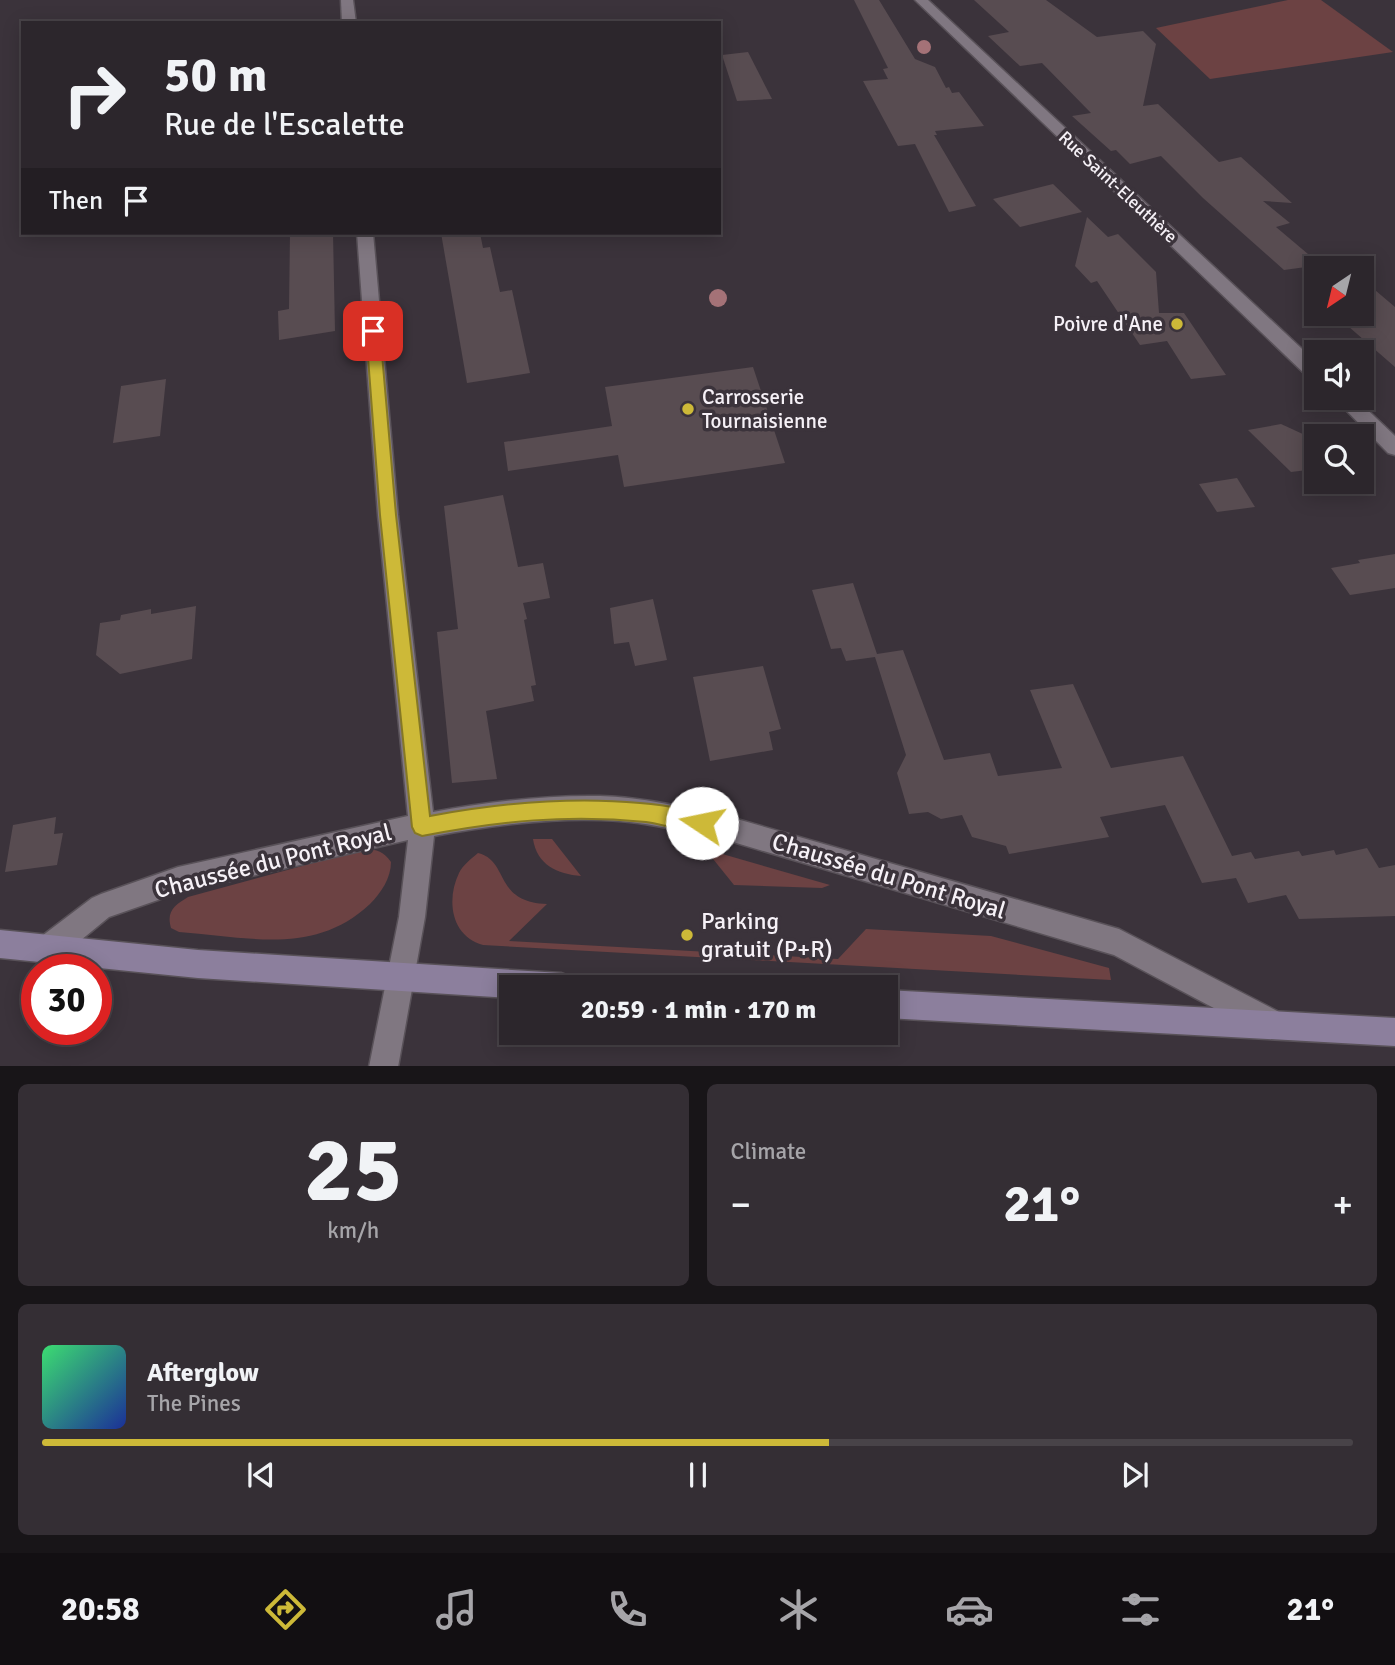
<!DOCTYPE html>
<html lang="en">
<head>
<meta charset="utf-8">
<style>
  :root { --surface:#2c262c; --page:#342e34; --text:#f1f3f6; --muted:#a6a5a9; --line:#484348; --accent:#cdb938 }
  body { margin:0; font-family:Signika,sans-serif; background:var(--page); color:var(--text); height:100vh; display:flex; flex-direction:column; font-size:26px; white-space:nowrap }
  * { box-sizing:border-box; margin:0 }
  p { font-size:23px; color:var(--muted) }
  .icon { flex:none; width:38px; height:38px; fill:none; stroke:currentColor; stroke-width:2; stroke-linecap:round; stroke-linejoin:round }
  .map { position:relative; height:1066px; overflow:hidden }
  .details { display:flex; flex-direction:column; gap:18px; padding:18px; background:#181518; flex:1 }
  .details>* { flex:none }
  .banner { position:absolute; left:21px; top:21px; width:700px; height:214px; border-radius:0px; box-shadow:0 4px 18px #0003,0 0 0 2px var(--line); background:#2c262c; color:var(--text); overflow:hidden }
  .needle { width:46px; rotate:215deg }
  .controls { position:absolute; left:1304px; top:256px; display:grid; gap:14px }
  .controls a { display:grid; place-items:center; width:70px; height:70px; border-radius:0px; background:var(--surface); box-shadow:0 4px 18px #0003,0 0 0 2px var(--line); font-size:35px }
  .speed { position:absolute; left:21px; top:954px; display:flex; gap:14px; font-size:35px; font-weight:700; text-align:center }
  .speed>* { display:grid; place-content:center; width:91px; height:91px; border-radius:50%; background:var(--surface); box-shadow:0 4px 18px #0003,0 0 0 2px var(--line); line-height:1 }
  .speed .limit { border:10px solid #d22; background:#fff; color:#111 }
  .pin { position:absolute; display:grid; place-items:center; width:60px; height:60px; color:#fff; margin:-30px; border-radius:14px; box-shadow:0 4px 10px #0006 }
  .me { position:absolute; width:77px; margin:-38px; rotate:281deg; stroke-linejoin:round; filter:drop-shadow(0 0 5px #0008) }
  .turn { display:flex; align-items:center; gap:24px; height:147px; padding:0 28px; font-size:32px }
  .turn .icon { width:91px; height:91px; stroke-width:2.5 }
  .turn b { display:block; font-size:49px; line-height:60px }
  .then { display:flex; align-items:center; height:66px; padding:0 28px; background:#0003; gap:14px; font-size:26px }
  .big { font-size:52px; font-weight:800; line-height:1.1 }
  .details .widget { flex:1; display:flex; flex-direction:column; justify-content:center; gap:10px; min-width:0; padding:0 24px; border-radius:10px; background:var(--page) }
  .details .dial { align-items:center; gap:0 }
  .dial b { font-size:91px; line-height:1 }
  .song { display:flex; align-items:center; gap:21px }
  .cover { width:84px; height:84px; border-radius:10px; background:linear-gradient(135deg,hsl(140 70% 55%),hsl(230 70% 35%)) }
  .played { height:7px; border-radius:4px; background:linear-gradient(90deg,var(--accent) 60%,var(--line) 60%) }
  .keys { display:flex; justify-content:space-around; direction:ltr }
  .heat { display:flex; justify-content:space-between; align-items:center; font-size:38px; direction:ltr }
  .details .tiles { flex:1; display:grid; gap:18px; grid-template-columns:1fr 1fr }
  .widget:last-child { grid-column:span 2 }
  .trip { position:absolute; left:499px; top:975px; width:399px; height:70px; border-radius:0px; background:var(--surface); box-shadow:0 4px 18px #0003,0 0 0 2px var(--line); font-weight:800; line-height:70px; text-align:center }
  .tab-bar { display:flex; height:112px; justify-content:space-around; align-items:center; background:#120f12; color:var(--muted) }
  .tab-bar .icon { width:49px; height:49px }
  .tab-bar .active { color:var(--accent) }
  .tab-bar b { font-size:32px; color:var(--text) }
  .map>svg:first-child { display:block }
</style>
</head>
<body>
<div class="map">
<svg width="1395" height="1067" viewBox="0 0 1395 1067">
  <rect width="100%" height="100%" fill="#3b333b"/>
  <g fill="#6c4243">
    <path d="M1288 0H1321L1393 52 1210 79 1156 28Z"/>
    <path d="M533 839H552L581 876C557 874 537 865 533 839Z"/>
    <path d="M365 849C377 849 384 852 391 862 391 878 381 893 370 904 315 956 248 937 179 932L171 928C166 911 175 905 188 897Z"/>
    <path d="M705 849 830 885 822 888 734 885Z"/>
    <path d="M478 853C510 861 493 902 547 904L509 941 838 959 866 929 991 936 1109 968 1111 980 483 945C451 936 446 900 459 873 463 865 471 859 478 853Z"/>
  </g>
  <g fill="#584c51">
    <path d="M854 0H879L915 59 935 67 946 88 949 87 952 93 959 92 984 126 935 131 937 135H934L976 206 949 212 915 144 898 146 863 81 888 79 883 69 888 68Z"/>
    <path d="M974 0H1046L1097 37 1143 31 1156 44 1143 106 1158 104 1219 162 1241 157 1292 203 1263 201 1290 223 1276 227 1321 265 1284 270 1203 198 1161 156 1130 164 1116 150 1111 151 1072 116 1091 113 1042 63 1020 66 988 36 1009 32Z"/>
    <path d="M748 52 772 99 737 101 722 55Z"/>
    <path d="M1053 184 1082 212 1020 227 993 199Z"/>
    <path d="M1087 217 1108 237 1118 234 1156 272 1159 313H1184L1226 375 1191 379 1167 341 1140 345 1097 281 1091 283 1075 266Z"/>
    <path d="M290 233H333L335 331 279 340 278 311 289 309Z"/>
    <path d="M441 233H480L483 248 490 247 500 292 512 290 530 373 467 383Z"/>
    <path d="M1362 279 1395 307V367L1333 313H1362Z"/>
    <path d="M753 367 785 463 624 487 618 455 508 471 504 442 612 426 605 387Z"/>
    <path d="M166 379 160 436 113 443 121 386Z"/>
    <path d="M1281 424 1305 435 1316 452V469L1291 472 1248 430Z"/>
    <path d="M1237 478 1255 507 1217 512 1199 484Z"/>
    <path d="M503 495 518 567 543 563 550 598 523 603 527 619 524 620 536 685 531 686 534 701 486 711 497 779 452 783 437 632 458 629 444 506Z"/>
    <path d="M1395 554V588L1350 595 1331 568 1360 563 1358 560Z"/>
    <path d="M853 583 877 654 903 650 944 760 990 753 998 776 1062 768 1030 690 1073 684 1111 768 1183 756 1232 856 1251 852 1255 859 1299 851 1302 856 1334 850 1336 855 1367 848 1379 868 1395 865V916L1299 919 1286 895 1248 903 1236 878 1202 883 1165 805 1100 817 1109 837 1009 854 1006 846 972 837 962 815 941 819 928 812 909 814 897 773 906 755 875 657 846 661 841 648 831 649 812 590Z"/>
    <path d="M653 599 667 660 635 666 629 642 614 644 610 608Z"/>
    <path d="M196 606 192 659 120 674 96 655 100 623 120 620 121 615 151 609V614Z"/>
    <path d="M763 666 781 729 769 732 773 750 710 761 693 677Z"/>
    <path d="M56 817 54 834 63 833 57 865 5 872 13 825Z"/>
  </g>
  <g fill="none" stroke-linecap="round" stroke-linejoin="round">
    <g stroke="#595259" stroke-width="3">
      <g id="street">
        <path d="M341 0H353L356 23H342Z"/>
        <path d="M915 0H928L1316 362V379L1309 378Z"/>
        <path d="M357 233H373L398 515 433 812C488 802 544 795 600 796 641 797 683 807 723 815L1119 929 1279 1012 1283 1022 1279 1032 1269 1036 1259 1032 1114 955 723 839C683 831 642 821 601 820 545 818 489 826 434 836L425 917 398 1067H369L399 917 408 840 178 893 109 917 58 959 48 963 38 959 34 949 38 939 92 898 101 894 178 867 408 816 378 515Z"/>
        <path d="M1333 397H1354L1395 436V455L1388 453Z"/>
      </g>
    </g>
    <g stroke="#595259" stroke-width="3">
      <g id="secondary">
        <path d="M0 930 198 950 561 973 571 977 575 987H511V998L198 978 0 958Z"/>
        <path d="M886 990 1395 1018V1046L886 1018Z"/>
      </g>
    </g>
    <use href="#street" fill="#807781" fill-rule="evenodd"/>
    <use href="#secondary" fill="#8c7f9d" fill-rule="evenodd"/>
  </g>
  <g fill="#a47277">
    <circle cx="924" cy="47" r="7"/>
    <circle cx="718" cy="298" r="9"/>
  </g>
  <path fill="#cdb938" stroke="#857824" stroke-width="2" d="M373 327 380 331 396 515 430 816C500 803 569 796 640 803 663 805 688 808 709 816L712 823 709 829C692 836 664 824 646 822 568 814 499 821 422 836L415 833 412 827 380 515 366 331Z"/>
  <g fill="#cdb938" stroke="#3b333b" stroke-width="2.5">
    <circle cx="1177" cy="324" r="7"/>
    <circle cx="688" cy="409" r="7"/>
    <circle cx="687" cy="935" r="7"/>
  </g>
  <g text-anchor="middle" stroke-width="7" stroke-linejoin="round" paint-order="stroke">
    <g font-size="18" fill="#f6f1f7" stroke="#3b333b">
      <text transform="translate(1118 187) rotate(43)" y="6">Rue Saint-Eleuthère</text>
    </g>
    <g font-size="21" fill="#f6f1f7" stroke="#3b333b" text-anchor="end">
      <text x="1163" y="331">Poivre d'Ane</text>
      <text x="702" y="404" text-anchor="start">Carrosserie<tspan x="702" dy="24">Tournaisienne</tspan></text>
    </g>
    <g font-size="24" fill="#f6f1f7" stroke="#3b333b">
      <text transform="translate(273 861) rotate(-14)" y="8">Chaussée du Pont Royal</text>
      <text transform="translate(889 876) rotate(17)" y="8">Chaussée du Pont Royal</text>
    </g>
    <g font-size="24" fill="#f6f1f7" stroke="#3b333b" text-anchor="start">
      <text x="701" y="929">Parking<tspan x="701" dy="28">gratuit (P+R)</tspan></text>
    </g>
  </g>
</svg>
<div class="controls">
<a><svg class="needle" viewBox="-14 -14 28 28"><path d="M0-13l5 13h-10z" fill="#e53935"/><path d="M0 13l5-13h-10z" fill="#a6a5a9"/></svg></a>
<a><svg class="icon" aria-label="sound" viewBox="0 0 24 24"><path d="M4 9h4l5-4v14l-5-4H4zM17 9q2 3 0 6"/></svg></a>
<a><svg class="icon" aria-label="search" viewBox="0 0 24 24"><circle cx="10" cy="10" r="6"/><path d="M15 15l6 6"/></svg></a>
</div>
<div class="speed"><div class="limit">30</div></div>
<div class="pin" style="left:373px;top:331px;background:#d93025"><svg class="icon" aria-label="arrive" viewBox="0 0 24 24"><path d="M6 21V4h12l-3 4 3 4H6"/></svg></div>
<svg class="me" style="left:702px;top:823px" viewBox="-20 -20 40 40"><circle r="19" fill="#fff"/><path d="M0-13L10 11 0 6-10 11z" fill="#cdb938"/></svg>
<div class="trip">20:59 · 1 min · 170 m</div>
<div class="banner">
<div class="turn"><svg class="icon" aria-label="right" viewBox="0 0 24 24"><path d="M7 20v-9h11M14 6l5 5-5 5"/></svg><div><b>50 m</b>Rue de l'Escalette</div></div>
<div class="then">Then<svg class="icon" aria-label="arrive" viewBox="0 0 24 24"><path d="M6 21V4h12l-3 4 3 4H6"/></svg></div>
</div>
</div>
<section class="details">
<div class="tiles">
<div class="widget dial"><b>25</b><p>km/h</p></div>
<div class="widget"><p>Climate</p>
<div class="heat"><a>−</a><b class="big">21°</b><a>+</a></div>
</div>
<div class="widget">
<div class="song"><i class="cover"></i><div><b>Afterglow</b><p>The Pines</p></div></div>
<div class="played"></div>
<div class="keys"><svg class="icon" aria-label="previous" viewBox="0 0 24 24"><path d="M18 5L8 12l10 7zM5 5v14"/></svg><svg class="icon" aria-label="pause" viewBox="0 0 24 24"><path d="M8 5v14M16 5v14"/></svg><svg class="icon" aria-label="next" viewBox="0 0 24 24"><path d="M6 5l10 7-10 7zM19 5v14"/></svg></div>
</div>
</div>
</section>
<nav class="tab-bar">
<b>20:58</b>
<svg class="icon active" aria-label="directions" viewBox="0 0 24 24"><path d="M12 3l9 9-9 9-9-9zM9 14v-3h6M13 9l2 2-2 2"/></svg>
<svg class="icon" aria-label="music" viewBox="0 0 24 24"><path d="M9 18V5l10-2v13"/><circle cx="6" cy="18" r="3"/><circle cx="16" cy="16" r="3"/></svg>
<svg class="icon" aria-label="phone" viewBox="0 0 24 24"><path d="M5 4h4l2 5-3 2q2 4 5 5l2-3 5 2v4C11 20 4 13 5 4z"/></svg>
<svg class="icon" aria-label="climate" viewBox="0 0 24 24"><path d="M12 3v18M4 7l16 10M4 17L20 7"/></svg>
<svg class="icon" aria-label="car" viewBox="0 0 24 24"><path d="M5 17H2v-5l4-1 3-4h7l3 4 3 1v5h-3M9 17h6M6 11h13"/><circle cx="7" cy="17" r="2"/><circle cx="17" cy="17" r="2"/></svg>
<svg class="icon" aria-label="filters" viewBox="0 0 24 24"><path d="M4 7h16M4 17h16"/><circle cx="9" cy="7" r="2"/><circle cx="15" cy="17" r="2"/></svg>
<b>21°</b>
</nav>
</body>
</html>
